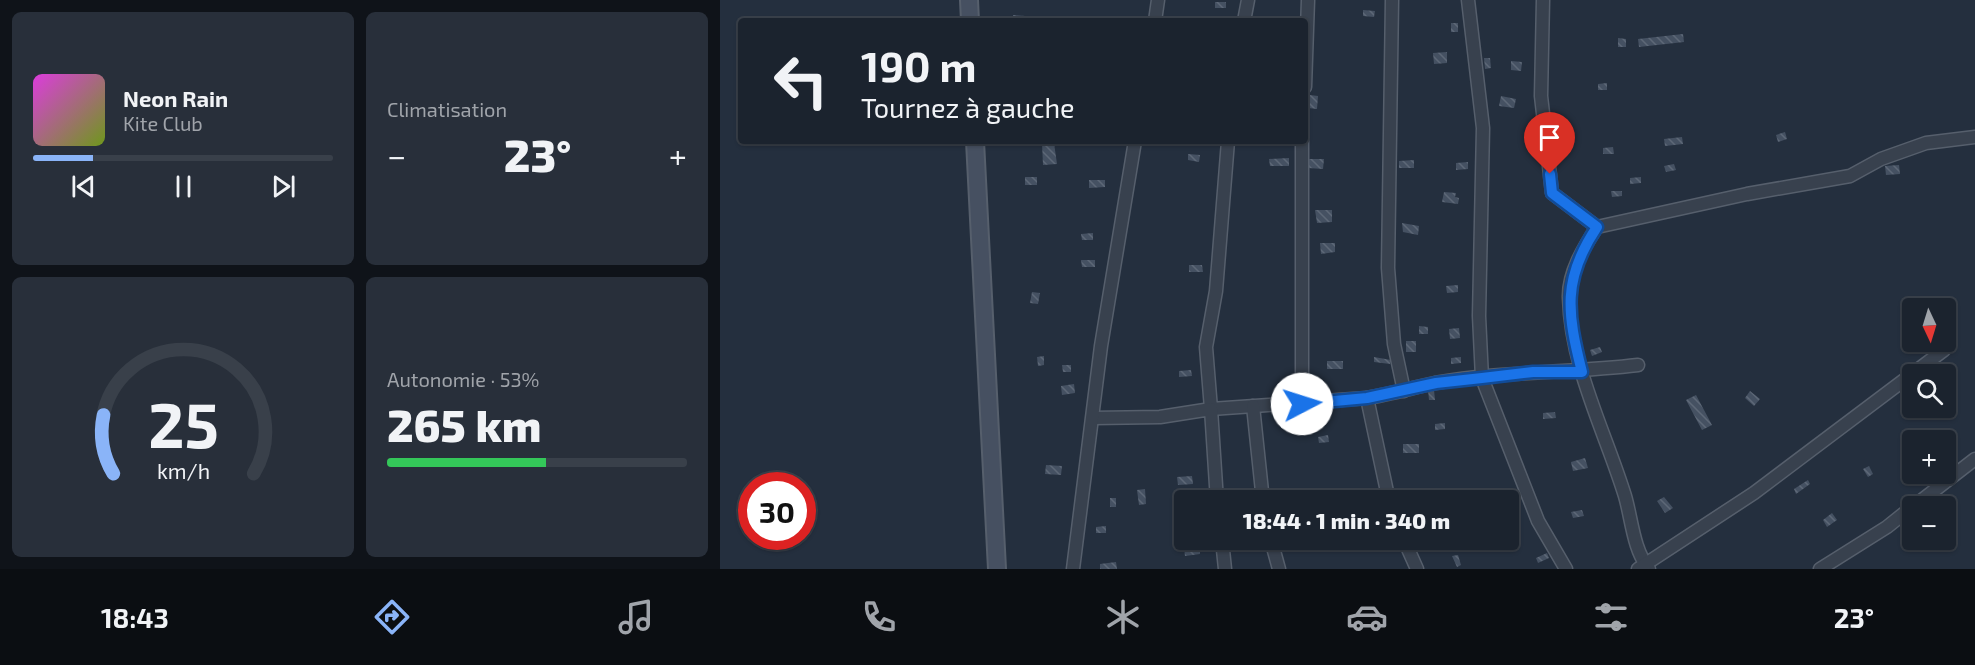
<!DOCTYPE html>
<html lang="fr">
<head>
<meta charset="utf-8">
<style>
  :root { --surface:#1b232e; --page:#282f3a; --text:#f1f3f6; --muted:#a0a4aa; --line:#39404a; --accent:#8ab4f8 }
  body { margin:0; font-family:"Exo 2",sans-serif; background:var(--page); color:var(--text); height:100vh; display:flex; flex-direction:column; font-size:22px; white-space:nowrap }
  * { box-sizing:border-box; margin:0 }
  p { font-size:20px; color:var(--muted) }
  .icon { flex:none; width:33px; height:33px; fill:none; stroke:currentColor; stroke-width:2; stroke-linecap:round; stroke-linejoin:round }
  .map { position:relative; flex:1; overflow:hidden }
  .side { display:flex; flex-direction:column; gap:12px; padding:12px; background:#0f1319; width:720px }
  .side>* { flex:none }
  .banner { position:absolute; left:18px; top:18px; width:570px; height:126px; border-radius:6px; box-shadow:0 2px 4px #0004,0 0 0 2px var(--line); background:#1b232e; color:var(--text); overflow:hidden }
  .needle { width:39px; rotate:176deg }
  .tools { position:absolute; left:1182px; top:298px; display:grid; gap:12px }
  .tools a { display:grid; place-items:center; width:54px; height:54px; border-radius:6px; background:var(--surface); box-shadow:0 2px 4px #0004,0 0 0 2px var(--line); font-size:30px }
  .speed { position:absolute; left:18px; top:472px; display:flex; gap:12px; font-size:30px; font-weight:700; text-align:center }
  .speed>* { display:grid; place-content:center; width:78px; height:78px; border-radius:50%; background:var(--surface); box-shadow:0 2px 4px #0004,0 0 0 2px var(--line); line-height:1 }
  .speed .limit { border:9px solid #d22; background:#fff; color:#111 }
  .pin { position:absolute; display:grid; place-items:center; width:51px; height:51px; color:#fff; margin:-62px -26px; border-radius:50% 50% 50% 0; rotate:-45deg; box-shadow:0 0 6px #0007 }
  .pin .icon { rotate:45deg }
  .me { position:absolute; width:66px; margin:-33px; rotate:85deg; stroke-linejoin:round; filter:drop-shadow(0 0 4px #0008) }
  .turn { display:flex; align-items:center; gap:21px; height:126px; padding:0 24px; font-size:27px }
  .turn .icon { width:78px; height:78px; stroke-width:2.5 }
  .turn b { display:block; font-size:42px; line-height:51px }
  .big { font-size:45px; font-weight:800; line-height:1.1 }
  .side .tile { flex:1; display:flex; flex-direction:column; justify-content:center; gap:9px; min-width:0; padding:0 21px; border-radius:9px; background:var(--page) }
  .side .dial { align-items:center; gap:0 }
  .dial svg { height:156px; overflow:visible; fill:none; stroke:var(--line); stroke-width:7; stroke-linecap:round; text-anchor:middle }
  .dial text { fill:var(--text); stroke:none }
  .song { display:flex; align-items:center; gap:18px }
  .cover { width:72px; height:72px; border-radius:9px; background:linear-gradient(135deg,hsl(300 70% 55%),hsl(80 70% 35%)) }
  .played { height:6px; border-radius:3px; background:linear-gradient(90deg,var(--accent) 20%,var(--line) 20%) }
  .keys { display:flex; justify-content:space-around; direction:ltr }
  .heat { display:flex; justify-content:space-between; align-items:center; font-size:33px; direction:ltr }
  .charge { height:9px; border-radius:4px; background:linear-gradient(90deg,#34c759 53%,var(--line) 0) }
  .side .tiles { flex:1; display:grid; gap:12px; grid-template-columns:repeat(2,1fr) }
  .trip { position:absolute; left:454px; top:490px; width:345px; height:60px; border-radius:6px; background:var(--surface); box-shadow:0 2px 4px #0004,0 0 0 2px var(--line); font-weight:800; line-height:60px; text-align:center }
  .tab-bar { display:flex; height:96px; justify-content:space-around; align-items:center; background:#0b0e12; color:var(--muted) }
  .tab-bar .icon { width:42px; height:42px }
  .tab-bar .on { color:var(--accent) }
  .tab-bar b { font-size:27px; color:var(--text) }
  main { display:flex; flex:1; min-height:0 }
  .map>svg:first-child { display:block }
</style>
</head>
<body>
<main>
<section class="side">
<div class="tiles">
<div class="tile">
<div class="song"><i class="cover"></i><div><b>Neon Rain</b><p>Kite Club</p></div></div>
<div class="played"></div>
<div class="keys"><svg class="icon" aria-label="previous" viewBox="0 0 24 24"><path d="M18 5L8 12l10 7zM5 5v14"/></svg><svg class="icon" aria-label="pause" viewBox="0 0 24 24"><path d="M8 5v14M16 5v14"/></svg><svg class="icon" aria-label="next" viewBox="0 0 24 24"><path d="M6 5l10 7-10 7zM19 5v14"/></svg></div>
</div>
<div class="tile"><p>Climatisation</p>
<div class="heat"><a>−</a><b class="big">23°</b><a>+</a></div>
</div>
<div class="tile dial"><svg viewBox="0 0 100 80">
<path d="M14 69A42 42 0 1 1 86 69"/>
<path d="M14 69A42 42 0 0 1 9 39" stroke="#8ab4f8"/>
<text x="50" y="56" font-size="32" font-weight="700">25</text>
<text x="50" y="72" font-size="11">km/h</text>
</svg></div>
<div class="tile"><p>Autonomie · 53%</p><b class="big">265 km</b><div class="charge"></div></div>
</div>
</section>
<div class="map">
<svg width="1255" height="569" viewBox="0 0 1255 569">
  <defs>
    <pattern id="building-back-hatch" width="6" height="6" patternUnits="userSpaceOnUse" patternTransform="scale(1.5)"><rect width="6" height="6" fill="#455162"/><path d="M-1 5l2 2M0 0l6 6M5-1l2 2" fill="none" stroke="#5d6877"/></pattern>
  </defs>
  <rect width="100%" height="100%" fill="#242f3e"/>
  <g fill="url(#building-back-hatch)">
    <rect x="495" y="2" width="11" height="6"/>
    <path d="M643 10 655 11 654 17 643 16Z"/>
    <path d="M293 15 305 16V21H293Z"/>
    <rect x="731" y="23" width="7" height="9"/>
    <path d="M963 34 964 42 919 47 918 39Z"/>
    <path d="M898 38 906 39V47H898Z"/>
    <path d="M727 52V63L714 64 713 53Z"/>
    <path d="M764 58H770L771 68 765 69Z"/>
    <path d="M791 61 802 62 801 71 791 70Z"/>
    <path d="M887 83V90H878V84Z"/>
    <path d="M590 95 598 96 597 109 588 108Z"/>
    <path d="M781 96 796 99 794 108 779 106Z"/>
    <path d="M1065 132 1067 139 1058 142 1056 135Z"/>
    <path d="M962 137 963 144 945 146 944 139Z"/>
    <path d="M322 143H334L337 164 323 165Z"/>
    <path d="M893 147 894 154H883V148Z"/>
    <path d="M468 154 480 155 479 162 468 160Z"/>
    <path d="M569 158V166H550L549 159Z"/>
    <path d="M588 159H604L603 169 588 168Z"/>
    <path d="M694 160V168H679V161Z"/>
    <path d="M748 162V169L736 170V163Z"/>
    <path d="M954 164 956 170 946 172 944 166Z"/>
    <path d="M1179 165 1180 174 1166 175 1165 166Z"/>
    <rect x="305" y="177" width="12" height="8"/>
    <path d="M921 177V183L910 184V178Z"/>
    <path d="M369 180H385V187L369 188Z"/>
    <path d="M891 191H902V196L892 197Z"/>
    <path d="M724 192 736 193 735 197 739 198 738 204 722 202Z"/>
    <path d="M595 210H612V222L597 223Z"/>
    <path d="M682 223 699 226 698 235 683 232Z"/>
    <path d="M373 233V240H362L361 234Z"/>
    <path d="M600 243H615V252L601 254Z"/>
    <path d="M361 260H375V267H362Z"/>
    <path d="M469 265H482L483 272H469Z"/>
    <path d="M738 285V292L727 293 726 286Z"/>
    <path d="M312 292 320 293 318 304 310 303Z"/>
    <path d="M699 326 708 327V334H699Z"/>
    <path d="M739 328 740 338 730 339 729 329Z"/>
    <rect x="686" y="341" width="10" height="11"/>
    <path d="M880 347 882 352 872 356 870 350Z"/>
    <path d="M324 356V365L318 366 317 357Z"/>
    <path d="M654 357 671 360 670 364 654 362Z"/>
    <path d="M741 357V363L731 364V358Z"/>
    <rect x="607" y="361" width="16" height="8"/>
    <path d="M342 365H351V372H343Z"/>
    <path d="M471 370 472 376 459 377V371Z"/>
    <path d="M354 384 355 393 342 395 341 386Z"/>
    <path d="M708 390H714L715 400H709Z"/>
    <path d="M1030 391 1040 399 1034 406 1025 398Z"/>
    <path d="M976 395 992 425 982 430 966 400Z"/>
    <path d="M835 412 836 418 823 419V413Z"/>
    <path d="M725 423V429L715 430V424Z"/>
    <path d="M608 435 609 442 599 443 598 437Z"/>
    <rect x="683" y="444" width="16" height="9"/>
    <path d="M865 458 868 468 853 471 851 462Z"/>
    <path d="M326 465 342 466 341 475 325 474Z"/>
    <path d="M1149 466 1153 474 1148 477 1143 469Z"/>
    <path d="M472 476 473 484 458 485 457 477Z"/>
    <path d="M1088 480 1090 484 1076 494 1074 489Z"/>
    <path d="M425 489 426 504 419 505 417 490Z"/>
    <path d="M635 496V501H620L619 498Z"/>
    <path d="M944 497 953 508 945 513 937 501Z"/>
    <rect x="390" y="498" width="6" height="9"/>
    <path d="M862 510 864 516 853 518 851 512Z"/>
    <path d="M1112 513 1117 520 1107 527 1103 520Z"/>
    <path d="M386 526V533H376V527Z"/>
    <path d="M479 545 480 554 465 556 464 547Z"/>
    <path d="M827 553 829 558 818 563 816 558Z"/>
    <path d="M738 555 741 565 737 567 732 556Z"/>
    <path d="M396 562 397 569H380V564Z"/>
  </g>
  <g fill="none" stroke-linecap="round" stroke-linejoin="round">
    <g stroke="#565f6c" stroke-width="15">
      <g id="minor">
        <path d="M672 0 668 268 674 344 684 391"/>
        <path d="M748 0 763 128 759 316 762 378 818 521 846 569"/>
        <path d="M823 0 821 96 832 193 877 227 1027 194 1130 176 1161 159 1206 143 1255 137"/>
        <path d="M435 21 438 0"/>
        <path d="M524 21 528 0"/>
        <path d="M585 87 588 0"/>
        <path d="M508 141 496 291 486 347 491 409 647 398 669 501"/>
        <path d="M877 227C864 247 848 273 849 298 851 368 885 431 905 496 912 520 913 549 929 569"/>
        <path d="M647 398C670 394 692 388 715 383 782 371 851 373 918 365"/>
        <path d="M582 403V141"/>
        <path d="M533 406 543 501"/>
        <path d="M373 418 440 417 491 409 497 501"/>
        <path d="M1193 507 1255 459"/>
        <path d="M502 540 505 569"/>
        <path d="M551 540 559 569"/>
        <path d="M684 540 697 569"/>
        <path d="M353 569 381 346 415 141"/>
        <path d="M918 569 1034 493 1224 350"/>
        <path d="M1100 569 1167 527 1192 507"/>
      </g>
    </g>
    <g stroke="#565f6c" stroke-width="20">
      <g id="secondary">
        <path d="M249 0 250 21"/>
        <path d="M255 141 277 569"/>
      </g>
    </g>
    <use href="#minor" stroke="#38414e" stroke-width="12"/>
    <use href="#secondary" stroke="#465061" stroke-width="16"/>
  </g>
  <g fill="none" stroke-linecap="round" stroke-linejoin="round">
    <g stroke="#114b97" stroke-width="15">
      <path id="route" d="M582 404 647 398 716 383 762 378 813 372H862C847 313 842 279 877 227L832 193 830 174"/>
    </g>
    <use href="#route" stroke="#1a73e8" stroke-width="10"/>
  </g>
</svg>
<div class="tools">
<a><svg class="needle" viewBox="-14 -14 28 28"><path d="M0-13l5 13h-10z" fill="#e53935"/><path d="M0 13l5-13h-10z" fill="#a0a4aa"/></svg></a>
<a><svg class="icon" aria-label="search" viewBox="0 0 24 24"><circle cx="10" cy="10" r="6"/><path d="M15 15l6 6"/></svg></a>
<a>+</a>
<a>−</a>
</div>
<div class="speed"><div class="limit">30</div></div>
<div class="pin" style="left:830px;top:174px;background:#d93025"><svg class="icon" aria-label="arrive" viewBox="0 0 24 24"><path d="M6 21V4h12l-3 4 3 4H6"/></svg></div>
<svg class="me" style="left:582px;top:404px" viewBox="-20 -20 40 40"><circle r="19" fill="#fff"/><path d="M0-13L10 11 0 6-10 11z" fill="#1a73e8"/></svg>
<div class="trip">18:44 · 1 min · 340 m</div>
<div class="banner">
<div class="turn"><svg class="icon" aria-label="left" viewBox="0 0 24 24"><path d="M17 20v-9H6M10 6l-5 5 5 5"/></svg><div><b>190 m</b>Tournez à gauche</div></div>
</div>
</div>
</main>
<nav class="tab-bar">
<b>18:43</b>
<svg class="icon on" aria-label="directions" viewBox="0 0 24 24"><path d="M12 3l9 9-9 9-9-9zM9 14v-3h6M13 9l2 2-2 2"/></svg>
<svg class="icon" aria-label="music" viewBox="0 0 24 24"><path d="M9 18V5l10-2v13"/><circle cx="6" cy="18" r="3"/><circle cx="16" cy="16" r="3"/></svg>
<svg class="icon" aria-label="phone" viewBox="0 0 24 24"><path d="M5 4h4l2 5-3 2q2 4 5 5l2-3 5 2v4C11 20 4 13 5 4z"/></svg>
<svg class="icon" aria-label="climate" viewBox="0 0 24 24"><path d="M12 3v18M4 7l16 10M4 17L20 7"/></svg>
<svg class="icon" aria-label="car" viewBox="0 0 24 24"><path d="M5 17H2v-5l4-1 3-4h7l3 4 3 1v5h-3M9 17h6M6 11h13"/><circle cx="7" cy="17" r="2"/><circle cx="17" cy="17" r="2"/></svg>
<svg class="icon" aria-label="filters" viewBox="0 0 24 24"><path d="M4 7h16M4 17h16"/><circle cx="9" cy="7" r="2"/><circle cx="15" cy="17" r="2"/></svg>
<b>23°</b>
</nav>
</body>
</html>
